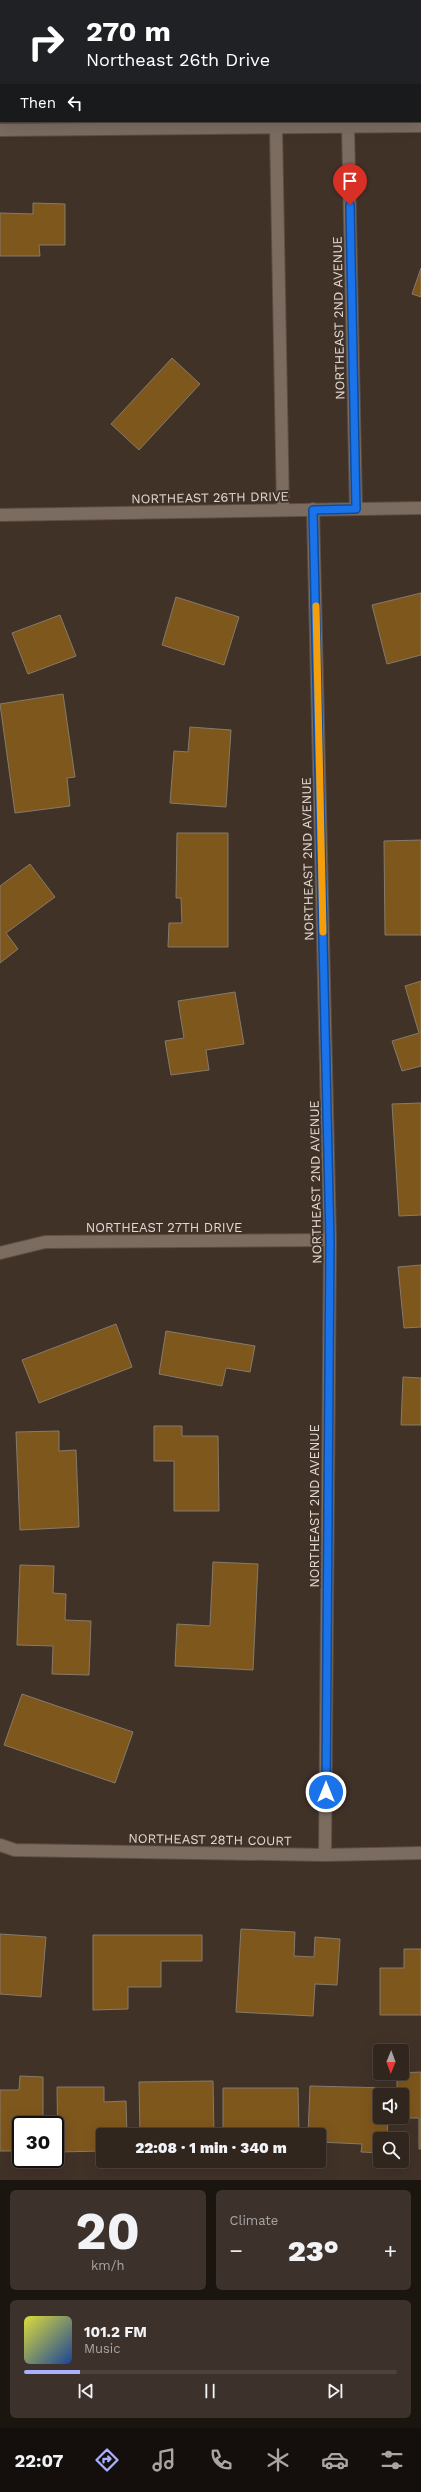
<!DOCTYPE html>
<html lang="en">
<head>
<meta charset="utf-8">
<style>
  :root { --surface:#31261e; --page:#3d322b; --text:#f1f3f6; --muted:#a8a5a4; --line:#4c433c; --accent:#a9b0fc }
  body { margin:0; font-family:"Work Sans",sans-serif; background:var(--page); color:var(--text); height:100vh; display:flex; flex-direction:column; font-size:15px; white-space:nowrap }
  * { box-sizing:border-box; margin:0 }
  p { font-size:13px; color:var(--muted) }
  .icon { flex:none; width:22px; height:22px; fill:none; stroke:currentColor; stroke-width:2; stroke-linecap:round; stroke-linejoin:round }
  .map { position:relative; height:2180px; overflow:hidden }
  .side { display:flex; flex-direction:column; gap:10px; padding:10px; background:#1b1510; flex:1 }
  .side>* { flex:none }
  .top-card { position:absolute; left:0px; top:0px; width:421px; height:122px; box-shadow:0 4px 16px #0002,0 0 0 1px var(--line); background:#202124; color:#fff; overflow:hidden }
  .needle { width:26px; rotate:181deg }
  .fabs { position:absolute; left:373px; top:2044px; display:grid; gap:8px }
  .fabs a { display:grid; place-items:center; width:36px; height:36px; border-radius:4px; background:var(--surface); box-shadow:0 4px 16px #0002,0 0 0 1px var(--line); font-size:20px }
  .speed { position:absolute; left:12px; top:2116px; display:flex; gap:8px; font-size:20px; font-weight:700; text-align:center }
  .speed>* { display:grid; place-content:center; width:52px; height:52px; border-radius:50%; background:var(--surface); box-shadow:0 4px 16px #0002,0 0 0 1px var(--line); line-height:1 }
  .speed .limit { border:2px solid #111; border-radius:6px; background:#fff; color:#111 }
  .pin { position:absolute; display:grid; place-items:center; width:34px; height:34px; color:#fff; margin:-41px -17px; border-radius:50% 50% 50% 0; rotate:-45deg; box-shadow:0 0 4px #0007 }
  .pin .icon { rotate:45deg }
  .me { position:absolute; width:44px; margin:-22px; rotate:0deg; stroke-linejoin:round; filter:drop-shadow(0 0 3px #0008) }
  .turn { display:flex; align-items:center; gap:14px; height:84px; padding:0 20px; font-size:18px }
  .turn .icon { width:52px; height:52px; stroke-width:2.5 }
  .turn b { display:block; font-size:28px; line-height:34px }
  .then { display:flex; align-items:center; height:38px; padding:0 20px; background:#0003; gap:8px; font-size:15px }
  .big { font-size:30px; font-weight:800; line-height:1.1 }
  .side .tile { flex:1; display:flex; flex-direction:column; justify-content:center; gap:6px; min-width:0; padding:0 14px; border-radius:6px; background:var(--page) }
  .side .dial { align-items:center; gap:0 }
  .dial b { font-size:52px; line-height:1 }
  .song { display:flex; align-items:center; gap:12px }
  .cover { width:48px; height:48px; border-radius:6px; background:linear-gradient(135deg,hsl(60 70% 55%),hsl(220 70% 35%)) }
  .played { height:4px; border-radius:2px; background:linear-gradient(90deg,var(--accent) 15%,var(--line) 15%) }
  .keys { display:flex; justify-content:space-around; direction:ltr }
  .heat { display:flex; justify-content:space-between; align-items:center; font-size:22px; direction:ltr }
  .side .tiles { flex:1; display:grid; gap:10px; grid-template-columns:1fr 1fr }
  .tile:last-child { grid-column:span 2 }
  .trip { position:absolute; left:96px; top:2128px; width:230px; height:40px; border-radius:4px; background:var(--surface); box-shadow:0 4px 16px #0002,0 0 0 1px var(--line); font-weight:800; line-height:40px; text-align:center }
  .tab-bar { display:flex; height:64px; justify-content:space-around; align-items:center; background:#140f0c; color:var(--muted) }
  .tab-bar .icon { width:28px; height:28px }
  .tab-bar .on { color:var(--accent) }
  .tab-bar b { font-size:18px; color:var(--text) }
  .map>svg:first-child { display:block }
</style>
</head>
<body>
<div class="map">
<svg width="421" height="2180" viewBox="0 0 421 2180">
  <rect width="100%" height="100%" fill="#413228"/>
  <g fill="#7e571d" stroke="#867a6b">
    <rect x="32" y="0" width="90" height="1"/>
    <path d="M33 203 65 204V245H39L40 256H0V213L33 214Z"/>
    <path d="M421 268V297L412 294Z"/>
    <path d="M172 358 200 384 139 450 111 424Z"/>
    <path d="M421 593V655L387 664 372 605Z"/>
    <path d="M176 597 239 617 224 665 162 645Z"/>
    <path d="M60 615 76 656 28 674 12 633Z"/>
    <path d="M63 694 75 777 67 778 70 806 15 813 0 704Z"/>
    <path d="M190 727 231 730 226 807 170 803 174 751 188 752Z"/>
    <path d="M177 833H228V947H168L169 923H182L181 898H176Z"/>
    <path d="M421 840V935H385L384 841Z"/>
    <path d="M30 864 55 897 6 933 18 949 0 963V886Z"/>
    <path d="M421 981V1066L402 1071 392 1041 419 1033 405 986Z"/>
    <path d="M235 992 244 1044 206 1050 209 1070 171 1075 165 1041 184 1038 178 1001Z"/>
    <path d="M421 1103V1215L399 1216 392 1104Z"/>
    <path d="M421 1265V1327L404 1328 398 1267Z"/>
    <path d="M116 1324 132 1367 39 1403 22 1360Z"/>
    <path d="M166 1331 255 1346 250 1372 226 1368 222 1386 159 1374Z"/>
    <path d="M403 1377 421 1378V1425H401Z"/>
    <path d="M154 1426H182V1436H218L219 1511H174V1461H154Z"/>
    <path d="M59 1431V1451L76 1450 79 1527 20 1530 16 1432Z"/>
    <path d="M213 1562 258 1564 253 1670 175 1666 177 1624 210 1626Z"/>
    <path d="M20 1565 54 1566 53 1593 66 1594 65 1620 91 1621 89 1675 52 1674 53 1646 17 1645Z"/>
    <path d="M22 1694 133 1732 115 1783 4 1745Z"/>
    <path d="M241 1929 295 1932 294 1956 314 1957 315 1937 340 1939 337 1985 315 1984 313 2016 236 2012Z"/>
    <path d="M0 1934 46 1937 41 1997 0 1994Z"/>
    <path d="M93 1935H202V1961H161V1987H128V2009L93 2010Z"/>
    <path d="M404 1949H421V2015H380V1968H404Z"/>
    <path d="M421 2072V2149H419V2118H398L402 2117V2095H397V2073Z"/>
    <path d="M20 2076 43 2077V2125H21V2151H0V2090H19Z"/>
    <path d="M213 2081 214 2135H140L139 2082Z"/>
    <path d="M310 2086 389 2088 388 2095H380V2117H388L387 2139H380V2153L361 2152 362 2144 319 2142V2135H308Z"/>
    <path d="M57 2087H104V2102L126 2101 127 2135H103V2151L58 2152Z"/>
    <path d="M223 2088H298L299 2135H223Z"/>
  </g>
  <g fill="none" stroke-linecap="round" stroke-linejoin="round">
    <g stroke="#5b4f46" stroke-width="14">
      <g id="minor">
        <path d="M348 127 356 509"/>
        <path d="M276 129 283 510"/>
        <path d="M313 509 330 1240 325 1855"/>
        <path d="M0 515 421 508"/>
        <path d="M0 1253 45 1242 330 1240"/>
        <path d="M0 1845 15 1850 325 1855 421 1853"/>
      </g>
    </g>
    <g stroke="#5b4f46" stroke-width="14">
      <path id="tertiary" d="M0 130 421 126"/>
    </g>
    <use href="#minor" stroke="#7c6c60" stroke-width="12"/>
    <use href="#tertiary" stroke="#7c6c60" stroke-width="12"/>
  </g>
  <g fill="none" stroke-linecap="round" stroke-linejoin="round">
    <g stroke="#114b97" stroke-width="10">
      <path id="route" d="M326 1792 330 1240 313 510 356 509 350 205"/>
    </g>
    <use href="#route" stroke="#1a73e8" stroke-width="7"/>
    <path stroke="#f59e0b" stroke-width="7" d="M316 606 323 932"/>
  </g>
  <g text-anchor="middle" stroke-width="4" stroke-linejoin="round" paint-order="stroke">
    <g font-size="13" fill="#e2d9d2" stroke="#413228">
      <text transform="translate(338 318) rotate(-91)" y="5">NORTHEAST 2ND AVENUE</text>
      <text transform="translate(210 497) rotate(-1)" y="5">NORTHEAST 26TH DRIVE</text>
      <text transform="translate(307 859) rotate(-91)" y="5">NORTHEAST 2ND AVENUE</text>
      <text transform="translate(315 1182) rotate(-91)" y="5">NORTHEAST 2ND AVENUE</text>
      <text x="164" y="1232">NORTHEAST 27TH DRIVE</text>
      <text transform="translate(314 1506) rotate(-90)" y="5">NORTHEAST 2ND AVENUE</text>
      <text transform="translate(210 1839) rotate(1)" y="5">NORTHEAST 28TH COURT</text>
    </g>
  </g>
</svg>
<div class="fabs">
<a><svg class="needle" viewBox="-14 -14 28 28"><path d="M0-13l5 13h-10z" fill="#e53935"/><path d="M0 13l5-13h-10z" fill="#a8a5a4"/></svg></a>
<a><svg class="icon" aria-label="sound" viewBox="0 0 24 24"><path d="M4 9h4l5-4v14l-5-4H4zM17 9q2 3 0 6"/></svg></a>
<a><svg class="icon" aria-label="search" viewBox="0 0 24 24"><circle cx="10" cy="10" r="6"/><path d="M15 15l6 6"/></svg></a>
</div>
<div class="speed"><div class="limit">30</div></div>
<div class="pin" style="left:350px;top:205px;background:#d93025"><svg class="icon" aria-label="arrive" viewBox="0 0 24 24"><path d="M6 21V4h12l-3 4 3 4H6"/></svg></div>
<svg class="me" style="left:326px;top:1792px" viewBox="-20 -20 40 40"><circle r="17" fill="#1a73e8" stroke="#fff" stroke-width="3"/><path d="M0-11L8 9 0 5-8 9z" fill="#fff"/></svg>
<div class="trip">22:08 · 1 min · 340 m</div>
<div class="top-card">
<div class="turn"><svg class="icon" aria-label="right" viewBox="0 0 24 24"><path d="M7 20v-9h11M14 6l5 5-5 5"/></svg><div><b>270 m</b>Northeast 26th Drive</div></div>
<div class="then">Then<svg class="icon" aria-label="left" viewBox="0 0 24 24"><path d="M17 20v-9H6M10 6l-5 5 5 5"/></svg></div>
</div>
</div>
<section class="side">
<div class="tiles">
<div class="tile dial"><b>20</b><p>km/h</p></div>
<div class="tile"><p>Climate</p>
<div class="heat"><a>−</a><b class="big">23°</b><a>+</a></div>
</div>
<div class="tile">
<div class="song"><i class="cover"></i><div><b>101.2 FM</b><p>Music</p></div></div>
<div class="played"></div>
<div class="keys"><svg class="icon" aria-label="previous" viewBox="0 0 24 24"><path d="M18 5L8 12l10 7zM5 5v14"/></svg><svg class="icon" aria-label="pause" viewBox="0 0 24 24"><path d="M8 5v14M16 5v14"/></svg><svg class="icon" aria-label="next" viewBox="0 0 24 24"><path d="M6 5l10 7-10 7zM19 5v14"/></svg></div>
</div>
</div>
</section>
<nav class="tab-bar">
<b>22:07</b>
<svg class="icon on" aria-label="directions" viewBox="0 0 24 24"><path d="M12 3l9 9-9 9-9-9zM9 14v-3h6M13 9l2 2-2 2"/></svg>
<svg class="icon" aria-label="music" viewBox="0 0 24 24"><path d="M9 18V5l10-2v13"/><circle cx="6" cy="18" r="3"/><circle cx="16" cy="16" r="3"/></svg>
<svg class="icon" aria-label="phone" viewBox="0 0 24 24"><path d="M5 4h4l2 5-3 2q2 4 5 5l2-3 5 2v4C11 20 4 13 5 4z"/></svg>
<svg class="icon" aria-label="climate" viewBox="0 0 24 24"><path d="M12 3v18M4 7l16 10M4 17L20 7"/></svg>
<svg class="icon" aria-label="car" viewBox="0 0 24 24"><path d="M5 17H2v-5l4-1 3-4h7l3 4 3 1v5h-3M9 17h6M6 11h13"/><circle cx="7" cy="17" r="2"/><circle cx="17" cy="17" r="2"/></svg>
<svg class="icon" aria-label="filters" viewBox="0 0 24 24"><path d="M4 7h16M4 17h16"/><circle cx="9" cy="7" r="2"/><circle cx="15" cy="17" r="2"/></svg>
</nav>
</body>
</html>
